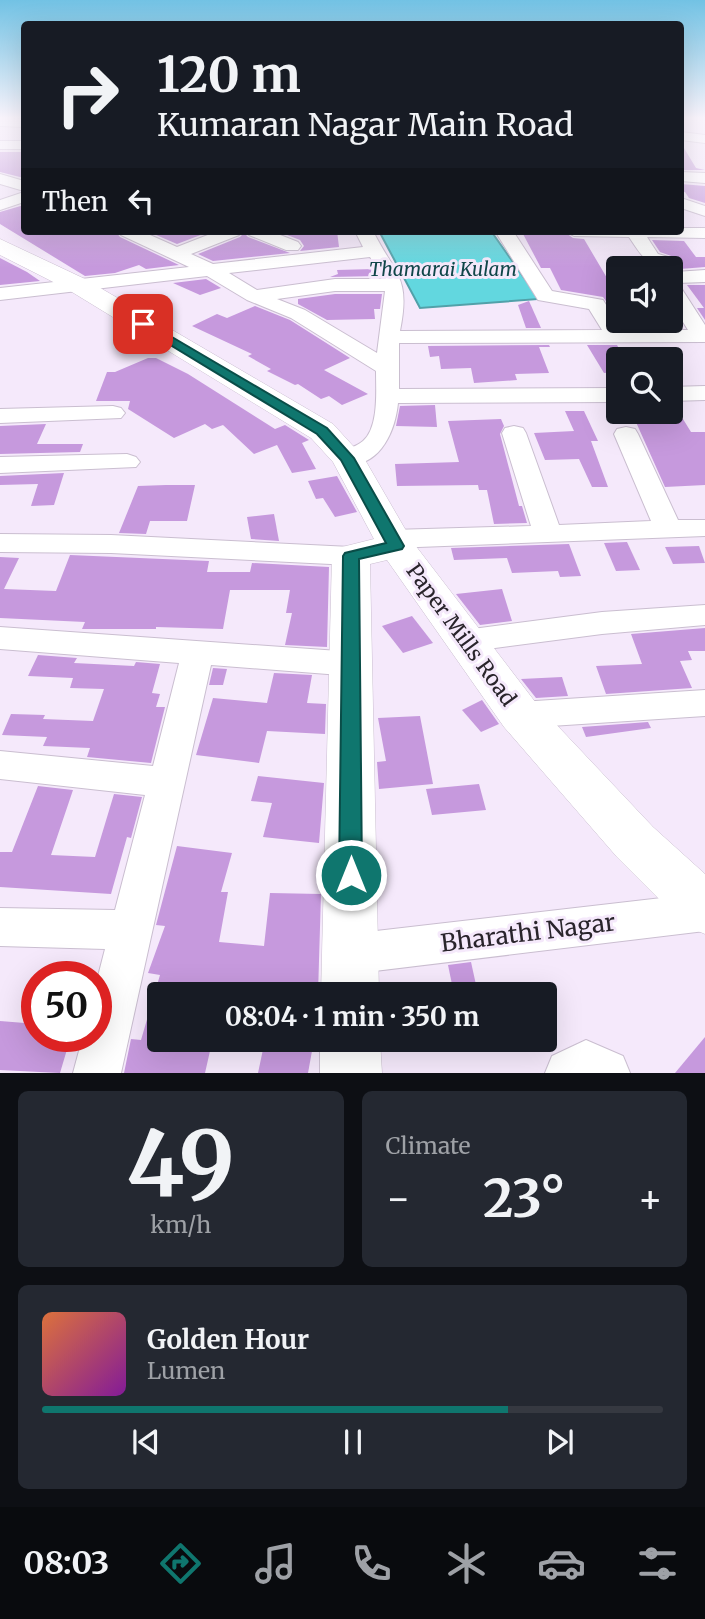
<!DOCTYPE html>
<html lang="en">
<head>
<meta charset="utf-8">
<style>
  :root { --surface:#171b24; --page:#242831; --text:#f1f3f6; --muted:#9ea1a6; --line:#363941; --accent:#0f766e }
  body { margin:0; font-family:Merriweather,serif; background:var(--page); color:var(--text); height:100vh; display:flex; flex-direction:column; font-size:26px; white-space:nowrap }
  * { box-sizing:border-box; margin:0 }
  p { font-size:23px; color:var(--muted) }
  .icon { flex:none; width:38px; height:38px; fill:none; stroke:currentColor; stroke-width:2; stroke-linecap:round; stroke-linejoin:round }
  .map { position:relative; height:1073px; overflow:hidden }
  .details { display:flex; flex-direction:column; gap:18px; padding:18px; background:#0d0f14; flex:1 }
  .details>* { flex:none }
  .banner { position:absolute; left:21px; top:21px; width:663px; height:214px; border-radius:7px; box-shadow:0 7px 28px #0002; background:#171b24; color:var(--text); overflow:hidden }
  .controls { position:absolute; left:606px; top:256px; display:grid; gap:14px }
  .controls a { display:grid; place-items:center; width:77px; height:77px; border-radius:7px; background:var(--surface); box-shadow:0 7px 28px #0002; font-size:35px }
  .speed { position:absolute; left:21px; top:961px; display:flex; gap:14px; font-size:35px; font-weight:700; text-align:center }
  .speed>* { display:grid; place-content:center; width:91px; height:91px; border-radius:50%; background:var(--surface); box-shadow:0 7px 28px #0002; line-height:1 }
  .speed .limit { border:10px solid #d22; background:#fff; color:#111 }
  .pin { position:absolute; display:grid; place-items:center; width:60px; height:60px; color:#fff; margin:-30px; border-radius:14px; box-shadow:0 4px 10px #0006 }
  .me { position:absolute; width:77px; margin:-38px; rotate:0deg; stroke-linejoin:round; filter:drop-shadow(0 0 5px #0008) }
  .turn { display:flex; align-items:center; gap:24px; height:147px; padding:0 21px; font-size:32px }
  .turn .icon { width:91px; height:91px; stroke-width:2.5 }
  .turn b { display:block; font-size:49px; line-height:60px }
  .then { display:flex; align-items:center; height:66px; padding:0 21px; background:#0003; gap:14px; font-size:26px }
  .big { font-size:52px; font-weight:700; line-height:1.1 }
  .details .card { flex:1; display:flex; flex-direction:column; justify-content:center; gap:10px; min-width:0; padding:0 24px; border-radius:10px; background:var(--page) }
  .details .dial { align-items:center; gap:0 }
  .dial b { font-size:91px; line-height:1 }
  .song { display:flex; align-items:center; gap:21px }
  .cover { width:84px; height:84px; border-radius:10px; background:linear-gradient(135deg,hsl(20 70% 55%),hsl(290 70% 35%)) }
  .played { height:7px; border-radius:4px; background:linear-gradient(90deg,var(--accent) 75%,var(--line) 75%) }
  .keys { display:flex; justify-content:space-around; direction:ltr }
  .heat { display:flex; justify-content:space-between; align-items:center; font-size:38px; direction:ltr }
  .details .tiles { flex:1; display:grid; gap:18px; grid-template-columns:1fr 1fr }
  .card:last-child { grid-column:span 2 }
  .trip { position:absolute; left:147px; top:982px; width:410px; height:70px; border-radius:7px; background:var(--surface); box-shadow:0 7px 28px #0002; font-weight:700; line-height:70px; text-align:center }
  .menu { display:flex; height:112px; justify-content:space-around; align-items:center; background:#090b0e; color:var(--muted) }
  .menu .icon { width:49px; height:49px }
  .menu .active { color:var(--accent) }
  .menu b { font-size:32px; color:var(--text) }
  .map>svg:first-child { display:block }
</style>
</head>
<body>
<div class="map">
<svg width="705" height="1073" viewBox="0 0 705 1073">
  <rect width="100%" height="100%" fill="#f5e9fb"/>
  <path fill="#62d7df" stroke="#51a1a9" stroke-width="2" d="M379 231H491L539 299 420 308Z"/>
  <g fill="#c699dd">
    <path d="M681 143 696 168 705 170H681Z"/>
    <path d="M24 152V178L0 172V152Z"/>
    <path d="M681 184 705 186V203L689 198 685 192H681Z"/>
    <path d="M24 205V231H115L120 237 179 265 146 269 139 265 115 273 85 276 0 224V212Z"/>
    <path d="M147 231H211L177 244Z"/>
    <path d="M277 231H337L339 247 300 251 304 246 300 240Z"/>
    <path d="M563 231 573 238 584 239 607 278 618 277V318L603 297 561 290 550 268H541L522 232Z"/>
    <path d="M244 233 248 237 290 253 213 261 198 254 240 237Z"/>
    <path d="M652 240 684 241 696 257H705V267L680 269 674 257 660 252Z"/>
    <path d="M0 258 27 272 40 281 0 285Z"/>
    <path d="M374 269 378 276 330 277 338 274 337 270Z"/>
    <path d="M206 279 221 288 200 295 173 283Z"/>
    <path d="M687 285H705V320L697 308H704Z"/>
    <path d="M335 294H382L380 309H374L375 319 327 320 298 304V299Z"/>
    <path d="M529 301 541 328H526L518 305Z"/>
    <path d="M255 306 290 320 350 358 324 370 368 394 342 405 329 396 321 399 298 384 295 385 267 371 271 369 248 356 252 354 192 326 217 314 227 318Z"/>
    <path d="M549 345 550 347H539L549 373 515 374 517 380 474 383 471 368 441 369 439 356 430 357 428 346Z"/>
    <path d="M587 345H617L625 359H618V372L604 373Z"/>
    <path d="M148 358H156L188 374 275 429 285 425 309 440 302 443 316 469 292 473 277 445 254 454 223 425 212 429 205 424 174 438 128 409 130 401H96L107 372H115Z"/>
    <path d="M435 405 437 427 396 426 400 406Z"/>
    <path d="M565 411H584L598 441H591L608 487H592L579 459 545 460 534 433 574 431Z"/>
    <path d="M631 411H678L691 432H705V485L665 487Z"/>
    <path d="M501 419 504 426 500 434 519 506H522L527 523 494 524 487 490H479L478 485 397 486 395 464 459 462 448 421Z"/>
    <path d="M46 424 37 444H83L80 452 0 454V426Z"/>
    <path d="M64 473 54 505 31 506 38 484 0 485V476Z"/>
    <path d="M337 476 357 512 335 517 323 498 316 499 308 481Z"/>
    <path d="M166 485H195L187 521H150L146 534 119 533 138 486Z"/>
    <path d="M274 514 279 541 251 539 247 517Z"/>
    <path d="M627 542 640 570 616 571 604 543Z"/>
    <path d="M569 544 581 576 560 577 558 571 512 573 507 558 454 560 451 548Z"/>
    <path d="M699 546 705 563 673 564 665 547Z"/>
    <path d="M70 555 209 561 207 572H250L252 563 329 567 327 647 285 645 292 613H286L290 590H230L223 629 156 627V629H82L85 622 0 618V557L19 558 4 589 56 591Z"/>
    <path d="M502 589 512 621 480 625 456 594Z"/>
    <path d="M412 616 433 643 403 653 382 626Z"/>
    <path d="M705 628V651H688L692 660 680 661 692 688 606 694 596 666 642 664 631 634Z"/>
    <path d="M38 655 77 658 74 663 134 666 136 662 160 664 152 693 160 694 156 707H165L151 763 87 757 90 748 43 746 47 737 2 735 11 714 45 715 43 719 93 721 104 689 70 688 73 678 28 676Z"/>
    <path d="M213 668 227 669 223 685H209Z"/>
    <path d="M274 673 312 675 307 703 326 704 325 734 267 731 259 763 196 755 213 698 267 703Z"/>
    <path d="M562 677 568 696 536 698 521 679Z"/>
    <path d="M482 700 499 724 481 732 462 710Z"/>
    <path d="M420 716 433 784 379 789 377 762 386 761 378 718Z"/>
    <path d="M648 722 651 728 586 737 582 727Z"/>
    <path d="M258 776 324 783 319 843 263 837 272 803 251 801Z"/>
    <path d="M479 784 486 810 432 815 426 789Z"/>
    <path d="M38 786 73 790 51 855 95 857 114 794 142 797 131 838 127 837 111 894 0 887V852H12Z"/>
    <path d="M177 846 232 853 221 892H228L219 942 264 946 270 893 321 894 318 994 248 988 247 994H159V1043L210 1051 205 1073H124L131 1039 141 1040 160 975 148 973 165 926 156 925Z"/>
    <path d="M471 962 478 994H454L448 965Z"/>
    <path d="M0 1021 37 1024V1036H71L60 1073 0 1070Z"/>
    <path d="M705 1037V1073H675Z"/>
    <path d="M265 1040H314L308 1073H258Z"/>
  </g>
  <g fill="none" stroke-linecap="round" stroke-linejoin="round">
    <g stroke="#cabed0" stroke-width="2">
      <g id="minor">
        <path d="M0 118 24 119V127L0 126Z"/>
        <path d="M681 132 705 135V143L681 140Z"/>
        <rect x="0" y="141" width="24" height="8"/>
        <path d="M681 172 705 173V183L681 181Z"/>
        <path d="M0 174 24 181V191L0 184Z"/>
        <path d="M24 192V202L0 210V200Z"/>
        <path d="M681 198 705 206V216L681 208Z"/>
        <path d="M681 228H705V238L647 237 658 254 672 258 678 268 675 272 705 270V282L678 283 705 325V342L399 343V389L618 388V402L398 403C395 434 377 473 338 463L334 458C341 448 354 449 363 441 379 427 376 391 376 371L291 318 247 300 207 276 0 300V288L189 267 121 235 118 231H141L177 247 218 231H242L239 235 191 254 213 264 363 247 355 231H373C395 275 411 276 400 331L602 330 589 309 538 300 495 231H513L552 291 603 300 622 330H688L670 301V268C648 268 641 255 629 237L574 236 565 231H681ZM370 257 383 279H335L257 290 229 273ZM335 291H385L377 353 305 310 277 299Z"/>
        <path d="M246 231H270L298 242 301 246 298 250H286L249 235Z"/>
        <path d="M705 386V400L670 401V387Z"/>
        <path d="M113 406 121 408 125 413 121 418 0 423V409Z"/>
        <path d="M514 426 523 428 526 433 559 525 651 521 614 434 617 429 626 427 635 429 638 434 678 520H705V536L392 548 382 545 378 539 382 533 392 530 531 526 502 433 505 428Z"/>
        <path d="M127 454 136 457 140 462 136 467 0 473V457Z"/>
        <path d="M0 534 111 535 351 547 361 550 365 556 361 562 351 565 111 553 0 552Z"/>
        <path d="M705 605V625L602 634 465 652 454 649 449 641 454 633 465 630 602 612Z"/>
        <path d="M0 627 353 652 365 656 369 664 365 672 353 676 211 665 121 1073H73L83 1036H96V984L105 949 0 946V908L115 910 145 795 0 779V751L153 766 179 663 0 649Z"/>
        <path d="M705 690V716L520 728 508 724 503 715 508 706 520 702Z"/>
        <path d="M705 893V931L350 974 335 968 329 954 335 940 350 934Z"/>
        <path d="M586 1040 623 1056 630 1073H545L552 1056Z"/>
      </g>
    </g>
    <g stroke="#cabed0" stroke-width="1">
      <g id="major">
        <path d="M0 239 85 279 333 424 364 458 412 541 536 703 653 827 705 874V934L686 926 617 857 504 727 387 560 370 564 379 994H321L332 556 338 548 374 539 333 462 311 438 67 289 0 255Z"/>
        <path d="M320 1040H380L382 1073H320Z"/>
      </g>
    </g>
    <use href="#minor" fill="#fff" fill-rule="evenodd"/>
    <use href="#major" fill="#fff" fill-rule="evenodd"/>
  </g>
  <linearGradient id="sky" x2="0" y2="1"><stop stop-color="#72c2e4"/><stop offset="0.44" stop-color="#faf5fd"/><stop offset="1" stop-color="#faf5fd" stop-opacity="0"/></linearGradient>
  <rect width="705" height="268" fill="url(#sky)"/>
  <path fill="#0f766e" stroke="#0a4d48" stroke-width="2" d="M143 320 327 428 354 458 404 546 402 549 359 559 362 875 359 882 351 885 343 882 339 875 343 556 345 553 386 543 341 460 317 434 139 326V321Z"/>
  <g text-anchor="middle" stroke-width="6" stroke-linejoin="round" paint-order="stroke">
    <g font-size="19" font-style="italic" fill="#104649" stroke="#f5e9fb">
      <text x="443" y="276">Thamarai Kulam</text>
    </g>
    <g font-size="21" fill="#29242b" stroke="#f5e9fb">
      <text transform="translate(461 635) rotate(54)" y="7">Paper Mills Road</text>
    </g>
    <g font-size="24" fill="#29242b" stroke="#f5e9fb">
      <text transform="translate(528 933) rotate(-7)" y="8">Bharathi Nagar</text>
    </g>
  </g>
</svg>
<div class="controls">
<a><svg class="icon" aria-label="sound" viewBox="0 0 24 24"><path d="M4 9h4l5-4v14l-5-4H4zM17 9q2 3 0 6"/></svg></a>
<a><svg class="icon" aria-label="search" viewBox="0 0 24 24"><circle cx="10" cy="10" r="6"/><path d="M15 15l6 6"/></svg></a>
</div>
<div class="speed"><div class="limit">50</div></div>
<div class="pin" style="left:143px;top:324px;background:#d93025"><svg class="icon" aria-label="arrive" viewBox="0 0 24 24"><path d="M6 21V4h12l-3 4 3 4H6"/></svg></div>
<svg class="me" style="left:351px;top:875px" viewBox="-20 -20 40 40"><circle r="17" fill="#0f766e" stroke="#fff" stroke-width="3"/><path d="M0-11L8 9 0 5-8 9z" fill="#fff"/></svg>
<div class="trip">08:04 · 1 min · 350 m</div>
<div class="banner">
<div class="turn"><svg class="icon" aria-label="right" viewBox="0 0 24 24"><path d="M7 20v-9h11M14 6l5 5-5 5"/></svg><div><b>120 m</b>Kumaran Nagar Main Road</div></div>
<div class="then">Then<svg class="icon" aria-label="left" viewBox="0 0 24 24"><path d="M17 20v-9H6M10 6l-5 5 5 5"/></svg></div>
</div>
</div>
<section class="details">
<div class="tiles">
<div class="card dial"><b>49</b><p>km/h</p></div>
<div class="card"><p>Climate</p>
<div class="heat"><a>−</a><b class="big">23°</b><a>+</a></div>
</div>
<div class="card">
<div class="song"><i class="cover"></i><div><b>Golden Hour</b><p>Lumen</p></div></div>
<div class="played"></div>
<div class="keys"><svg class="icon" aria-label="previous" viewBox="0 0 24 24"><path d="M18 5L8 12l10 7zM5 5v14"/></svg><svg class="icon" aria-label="pause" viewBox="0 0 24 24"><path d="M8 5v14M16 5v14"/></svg><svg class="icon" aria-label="next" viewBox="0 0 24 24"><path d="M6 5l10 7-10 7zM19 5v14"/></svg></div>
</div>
</div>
</section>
<nav class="menu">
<b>08:03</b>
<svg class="icon active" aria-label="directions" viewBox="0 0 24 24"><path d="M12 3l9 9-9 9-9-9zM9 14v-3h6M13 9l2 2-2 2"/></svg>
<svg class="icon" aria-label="music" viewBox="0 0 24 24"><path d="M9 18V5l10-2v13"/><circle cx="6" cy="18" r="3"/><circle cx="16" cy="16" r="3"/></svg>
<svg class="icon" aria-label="phone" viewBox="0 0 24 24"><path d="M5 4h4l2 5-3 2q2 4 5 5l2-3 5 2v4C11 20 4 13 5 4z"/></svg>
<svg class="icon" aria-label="climate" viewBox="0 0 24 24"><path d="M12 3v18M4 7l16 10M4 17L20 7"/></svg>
<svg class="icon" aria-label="car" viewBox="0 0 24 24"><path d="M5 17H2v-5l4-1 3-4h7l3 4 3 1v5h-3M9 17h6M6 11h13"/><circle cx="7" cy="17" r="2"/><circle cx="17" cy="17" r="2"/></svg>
<svg class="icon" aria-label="filters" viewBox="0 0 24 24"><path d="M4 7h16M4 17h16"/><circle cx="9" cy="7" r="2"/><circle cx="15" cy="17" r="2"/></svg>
</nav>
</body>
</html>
